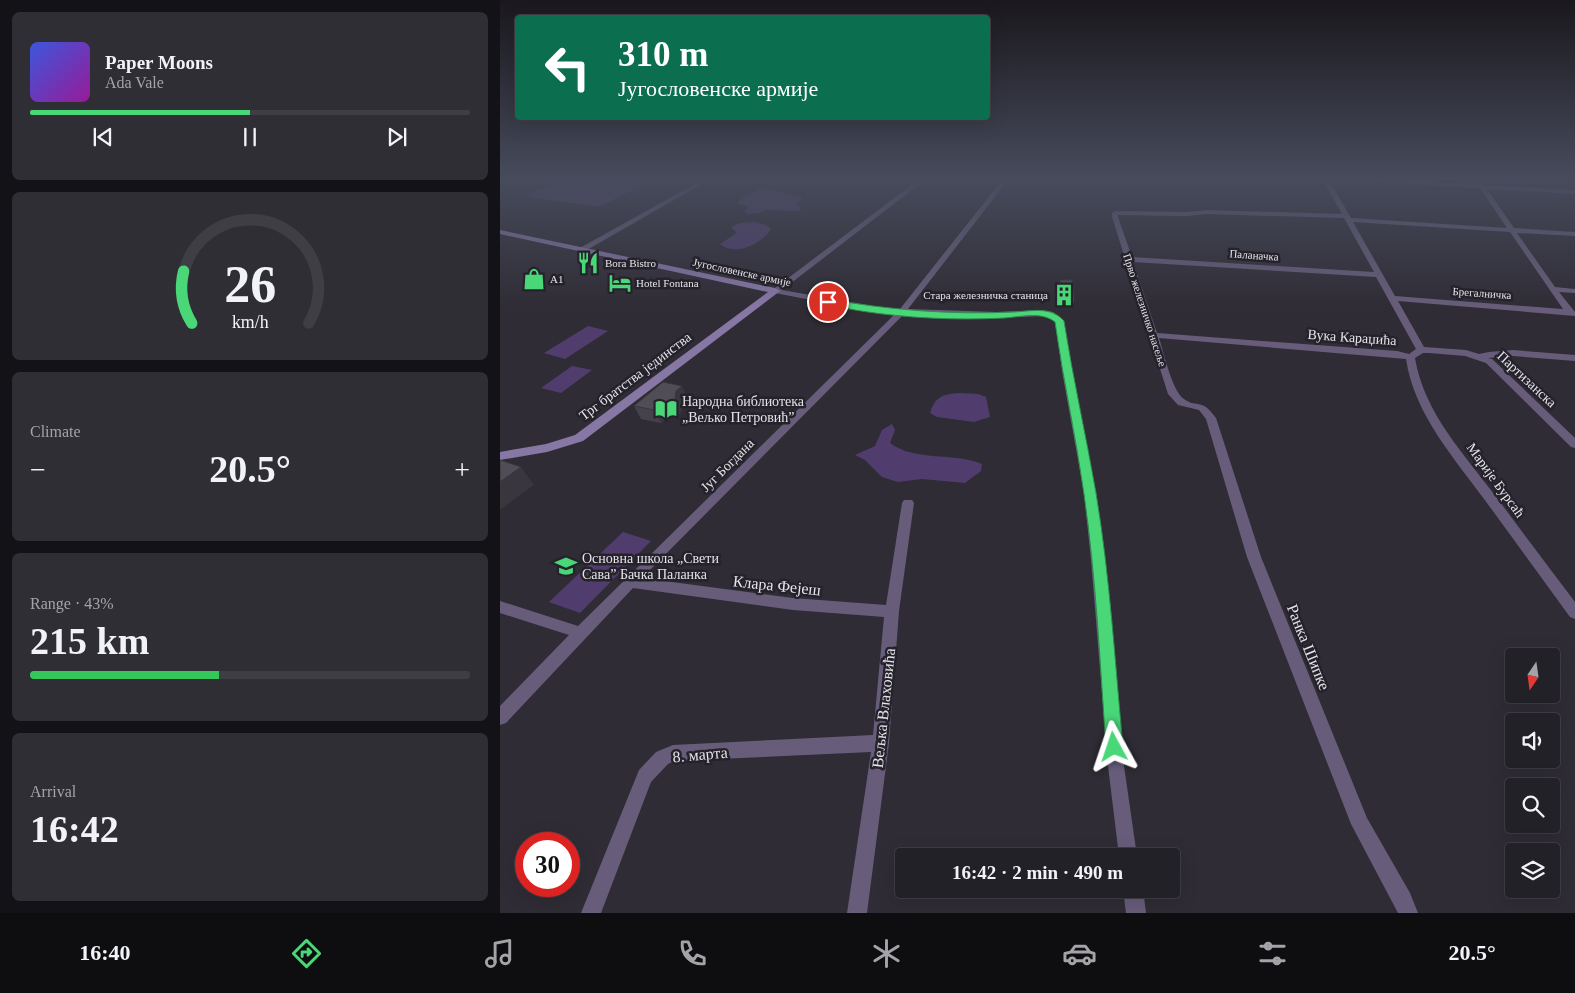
<!DOCTYPE html>
<html lang="en">
<head>
<meta charset="utf-8">
<style>
  :root { --surface:#232128; --page:#2f2e34; --text:#f1f3f6; --muted:#a3a3a8; --line:#403e45; --accent:#49d778 }
  body { margin:0; font-family:Georgia,serif; background:var(--page); color:var(--text); height:100vh; display:flex; flex-direction:column; font-size:19px; white-space:nowrap }
  * { box-sizing:border-box; margin:0 }
  p { font-size:16px; color:var(--muted) }
  .icon { flex:none; width:28px; height:28px; fill:none; stroke:currentColor; stroke-width:2; stroke-linecap:round; stroke-linejoin:round }
  .map { position:relative; flex:1; overflow:hidden }
  .panel { display:flex; flex-direction:column; gap:12px; padding:12px; background:#131216; width:500px }
  .panel>* { flex:none }
  .guide { position:absolute; left:15px; top:15px; width:475px; height:105px; border-radius:5px; box-shadow:0 5px 20px #0002,0 0 0 1px var(--line); background:#0b6e4f; color:#fff; overflow:hidden }
  .needle { width:32px; rotate:193deg }
  .tools { position:absolute; left:1005px; top:648px; display:grid; gap:10px }
  .tools a { display:grid; place-items:center; width:55px; height:55px; border-radius:5px; background:var(--surface); box-shadow:0 5px 20px #0002,0 0 0 1px var(--line); font-size:25px }
  .speed { position:absolute; left:15px; top:832px; display:flex; gap:10px; font-size:25px; font-weight:700; text-align:center }
  .speed>* { display:grid; place-content:center; width:65px; height:65px; border-radius:50%; background:var(--surface); box-shadow:0 5px 20px #0002,0 0 0 1px var(--line); line-height:1 }
  .speed .limit { border:8px solid #d22; background:#fff; color:#111 }
  .pin { position:absolute; display:grid; place-items:center; width:42px; height:42px; color:#fff; margin:-21px; border:2px solid #fff; border-radius:50%; box-shadow:0 1px 5px #0007 }
  .me { position:absolute; width:55px; margin:-28px; rotate:355deg; stroke-linejoin:round; filter:drop-shadow(0 0 4px #0008) }
  .turn { display:flex; align-items:center; gap:18px; height:105px; padding:0 20px; font-size:22px }
  .turn .icon { width:65px; height:65px; stroke-width:2.5 }
  .turn b { display:block; font-size:35px; line-height:42px }
  .big { font-size:38px; font-weight:800; line-height:1.1 }
  .panel .tile { flex:1; display:flex; flex-direction:column; justify-content:center; gap:8px; min-width:0; padding:0 18px; border-radius:8px; background:var(--page) }
  .panel .dial { align-items:center; gap:0 }
  .dial svg { height:130px; overflow:visible; fill:none; stroke:var(--line); stroke-width:7; stroke-linecap:round; text-anchor:middle }
  .dial text { fill:var(--text); stroke:none }
  .song { display:flex; align-items:center; gap:15px }
  .cover { width:60px; height:60px; border-radius:8px; background:linear-gradient(135deg,hsl(230 70% 55%),hsl(300 70% 35%)) }
  .played { height:5px; border-radius:2px; background:linear-gradient(90deg,var(--accent) 50%,var(--line) 50%) }
  .keys { display:flex; justify-content:space-around; direction:ltr }
  .heat { display:flex; justify-content:space-between; align-items:center; font-size:28px; direction:ltr }
  .charge { height:8px; border-radius:4px; background:linear-gradient(90deg,#34c759 43%,var(--line) 0) }
  .trip { position:absolute; left:395px; top:848px; width:285px; height:50px; border-radius:5px; background:var(--surface); box-shadow:0 5px 20px #0002,0 0 0 1px var(--line); font-weight:800; line-height:50px; text-align:center }
  .tab-bar { display:flex; height:80px; justify-content:space-around; align-items:center; background:#0e0d10; color:var(--muted) }
  .tab-bar .icon { width:35px; height:35px }
  .tab-bar .on { color:var(--accent) }
  .tab-bar b { font-size:22px; color:var(--text) }
  main { display:flex; flex:1; min-height:0 }
  .map>svg:first-child { display:block }
</style>
</head>
<body>
<main>
<section class="panel">
<div class="tile">
<div class="song"><i class="cover"></i><div><b>Paper Moons</b><p>Ada Vale</p></div></div>
<div class="played"></div>
<div class="keys"><svg class="icon" aria-label="previous" viewBox="0 0 24 24"><path d="M18 5L8 12l10 7zM5 5v14"/></svg><svg class="icon" aria-label="pause" viewBox="0 0 24 24"><path d="M8 5v14M16 5v14"/></svg><svg class="icon" aria-label="next" viewBox="0 0 24 24"><path d="M6 5l10 7-10 7zM19 5v14"/></svg></div>
</div>
<div class="tile dial"><svg viewBox="0 0 100 80">
<path d="M14 69A42 42 0 1 1 86 69"/>
<path d="M14 69A42 42 0 0 1 9 37" stroke="#49d778"/>
<text x="50" y="56" font-size="32" font-weight="700">26</text>
<text x="50" y="72" font-size="11">km/h</text>
</svg></div>
<div class="tile"><p>Climate</p>
<div class="heat"><a>−</a><b class="big">20.5°</b><a>+</a></div>
</div>
<div class="tile"><p>Range · 43%</p><b class="big">215 km</b><div class="charge"></div></div>
<div class="tile"><p>Arrival</p><b class="big">16:42</b></div>
</section>
<div class="map">
<svg width="1075" height="913" viewBox="0 0 1075 913">
  <rect width="100%" height="100%" fill="#2f2c35"/>
  <g fill="#503d6e">
    <path d="M61 180H153L99 207 24 196Z"/>
    <path d="M262 188 300 196 302 199 297 203 301 209 298 211 265 210 258 213 247 214 245 211 248 207 245 205H239L237 202 247 195Z"/>
    <path d="M254 222 266 225 271 229C262 244 235 257 220 244L237 233 231 227 240 223Z"/>
    <path d="M88 326 108 331 65 359 44 353Z"/>
    <path d="M72 366 92 370 61 393 41 388Z"/>
    <path d="M460 393 478 394 486 397 490 417 474 422 437 417 430 413C435 396 444 394 460 393Z"/>
    <path d="M392 424 395 430 390 443C415 462 454 452 482 464L481 471 465 483 422 479 398 482 382 477 365 460 355 455 375 446 382 430Z"/>
    <path d="M123 532 151 541 80 613 49 602Z"/>
  </g>
  <g fill="none" stroke-linecap="round" stroke-linejoin="round">
    <g fill="#675d7a" fill-rule="evenodd">
      <path d="M202 180H209L85 251 78 249Z"/>
      <path d="M418 180H425L282 290 384 308 400 309 502 180H508L408 309 497 312 541 310 553 312 564 321 572 371 596 493 605 560 624 766 637 856H619L608 766 591 560 584 493 562 371 556 322 548 316H541L497 318 404 314 142 578 293 598 386 605 402 503 404 500H412L414 503 399 611 389 743 367 913H347L371 752 174 761 168 764 151 782 101 913H81L139 770 156 752 173 745 373 735 384 617 293 610 133 588 6 723 0 725V706L69 635 0 613V601L78 626 395 314H384L275 293 271 291Z"/>
      <path d="M823 180H829L851 218 1007 228 980 188 876 182 873 180H904L977 184 976 182 979 180 984 185 1075 190V194L987 189 1014 228 1075 232V236L1017 233 1055 287 1075 289V293L1059 292 1075 312V316L898 301 924 347 966 350 979 354 989 352 1013 350 1075 355V361L1013 356 988 358 992 359 1075 438V448L1071 447 986 363 965 356 929 353H923L915 358C924 413 965 455 997 498 1023 533 1049 568 1075 602V619L1070 617C1042 579 1015 541 987 503 955 459 914 414 906 359L659 338C664 353 672 391 684 399 698 409 701 397 716 418L761 557 867 818 910 893 918 913H898L851 824 747 557 706 419 699 410 678 405 668 394 612 217V213L615 211 686 212 707 210 842 214ZM707 214 844 218 874 272 632 257 618 217V215L686 216ZM853 222 1010 232 1063 309 895 296ZM633 262 876 277 916 349 909 354 897 351 657 333Z"/>
      <path d="M623 889H643L646 913H626Z"/>
    </g>
    <path fill="#8777a5" fill-rule="evenodd" d="M0 230 275 288 280 291 83 441 47 452 0 460V452L46 444 75 435 268 292 0 234Z"/>
  </g>
  <g fill="#46424b">
    <path d="M560 280 574 294V302H561L560 288Z"/>
    <path d="M188 399 182 404 181 413 177 416 168 417 161 423 141 419 134 406Z"/>
  </g>
  <g fill="#39363d">
    <path d="M182 386 188 399 182 404 181 413 177 416 171 404 176 391Z"/>
    <path d="M161 404 168 417 161 423 154 410Z"/>
    <path d="M21 467 34 485 0 510V482Z"/>
  </g>
  <g fill="#514d57" stroke="#39363d">
    <path d="M560 280H572L574 294H561Z"/>
    <path d="M163 382 182 386 176 391 175 400 171 404H161L154 410 134 406Z"/>
    <path d="M0 460 21 467 0 482Z"/>
  </g>
  <linearGradient id="sky" x2="0" y2="1"><stop stop-color="#1a181d"/><stop offset="0.58" stop-color="#474b5c"/><stop offset="1" stop-color="#474b5c" stop-opacity="0"/></linearGradient>
  <rect width="1075" height="308" fill="url(#sky)"/>
  <path fill="#49d778" stroke="#2f8c4e" d="M328 299C389 310 451 315 514 312 532 311 551 306 564 321 573 379 586 435 596 493 610 577 615 663 623 747L620 753 614 755 609 753 606 747C600 663 596 577 584 494 576 436 563 380 555 322 541 311 520 317 504 318 446 321 381 317 325 304L323 302Z"/>
  <defs>
    <g id="restaurant-bare" transform="scale(1.725)"><path d="M-5-6h1v4h1v-4h1v4h1v-4h1v5L-1.5 .5V6h-2V.5L-5-1ZM5-6V6H3V1.5H1.5Q1.5-4 5-6Z" fill="#49d778" stroke="#25222b" stroke-width="2.5" paint-order="stroke"/></g>
    <g id="shop-bare" transform="scale(1.725)"><path d="M-5-2.5h2.3a2.7 3.5 0 0 1 5.4 0H5L5.5 6h-11ZM-1.5-2.5h3a1.5 2.3 0 0 0-3 0Z" fill="#49d778" stroke="#25222b" stroke-width="2.5" paint-order="stroke"/></g>
    <g id="hotel-bare" transform="scale(1.725)"><path d="M-6-4.5h1.5V1H6V5H4.5V3h-9V5H-6ZM-4 0a1.8 1.8 0 1 1 3.6 0ZM.5 0V-2.5h3Q6-2.5 6 0Z" fill="#49d778" stroke="#25222b" stroke-width="2.5" paint-order="stroke"/></g>
    <g id="building-bare" transform="scale(1.725)"><path d="M-4-6H4V6H1V3H-1V6H-4ZM-2.5-4.3h1.7v1.8h-1.7ZM.8-4.3h1.7v1.8H.8ZM-2.5-1h1.7V.8h-1.7ZM.8-1h1.7V.8H.8Z" fill="#49d778" stroke="#25222b" stroke-width="2.5" paint-order="stroke"/></g>
    <g id="library-bare" transform="scale(1.725)"><path d="M-6-4Q-3-5.5-.7-3.5V5Q-3 3-6 4ZM6-4Q3-5.5 .7-3.5V5Q3 3 6 4Z" fill="#49d778" stroke="#25222b" stroke-width="2.5" paint-order="stroke"/></g>
    <g id="school-bare" transform="scale(1.725)"><path d="M0-5L7-2L0 1L-7-2ZM-4 1L0 2.5L4 1V4Q0 6-4 4Z" fill="#49d778" stroke="#25222b" stroke-width="2.5" paint-order="stroke"/></g>
  </defs>
  <g fill-rule="evenodd">
    <use href="#restaurant-bare" x="88" y="263"/>
    <use href="#shop-bare" x="34" y="279"/>
    <use href="#hotel-bare" x="120" y="283"/>
    <use href="#building-bare" x="564" y="295"/>
    <use href="#library-bare" x="166" y="409"/>
    <use href="#school-bare" x="66" y="566"/>
  </g>
  <g text-anchor="middle" stroke-width="5" stroke-linejoin="round" paint-order="stroke">
    <g font-size="11" fill="#e5e3e9" stroke="#25222b">
      <text transform="translate(754 255) rotate(4)" y="4">Паланачка</text>
      <text transform="translate(242 272) rotate(12)" y="4">Југословенске армије</text>
      <text transform="translate(982 293) rotate(4)" y="4">Брегалничка</text>
      <text transform="translate(645 310) rotate(72)" y="4">Прво железничко насеље</text>
    </g>
    <g font-size="11" fill="#e5e3e9" stroke="#25222b" text-anchor="start">
      <text x="105" y="267">Bora Bistro</text>
      <text x="50" y="283">A1</text>
      <text x="136" y="287">Hotel Fontana</text>
      <text x="548" y="299" text-anchor="end">Стара железничка станица</text>
    </g>
    <g font-size="14" fill="#e5e3e9" stroke="#25222b">
      <text transform="translate(852 337) rotate(4)" y="5">Вука Караџића</text>
      <text transform="translate(135 376) rotate(-37)" y="5">Трг братства јединства</text>
      <text transform="translate(1027 379) rotate(43)" y="5">Партизанска</text>
      <text transform="translate(227 465) rotate(-45)" y="5">Југ Богдана</text>
      <text transform="translate(996 480) rotate(54)" y="5">Марије Бурсаћ</text>
    </g>
    <g font-size="14" fill="#e5e3e9" stroke="#25222b" text-anchor="start">
      <text x="182" y="406">Народна библиотека<tspan x="182" dy="16">„Вељко Петровић”</tspan></text>
      <text x="82" y="563">Основна школа „Свети<tspan x="82" dy="16">Сава” Бачка Паланка</tspan></text>
    </g>
    <g font-size="16" fill="#e5e3e9" stroke="#25222b">
      <text transform="translate(277 585) rotate(6)" y="6">Клара Фејеш</text>
      <text transform="translate(809 647) rotate(68)" y="6">Ранка Шипке</text>
      <text transform="translate(383 708) rotate(-84)" y="6">Вељка Влаховића</text>
      <text transform="translate(200 754) rotate(-5)" y="6">8. марта</text>
    </g>
  </g>
</svg>
<div class="tools">
<a><svg class="needle" viewBox="-14 -14 28 28"><path d="M0-13l5 13h-10z" fill="#e53935"/><path d="M0 13l5-13h-10z" fill="#a3a3a8"/></svg></a>
<a><svg class="icon" aria-label="sound" viewBox="0 0 24 24"><path d="M4 9h4l5-4v14l-5-4H4zM17 9q2 3 0 6"/></svg></a>
<a><svg class="icon" aria-label="search" viewBox="0 0 24 24"><circle cx="10" cy="10" r="6"/><path d="M15 15l6 6"/></svg></a>
<a><svg class="icon" aria-label="layers" viewBox="0 0 24 24"><path d="M12 4l9 5-9 5-9-5zM3 14l9 5 9-5"/></svg></a>
</div>
<div class="speed"><div class="limit">30</div></div>
<div class="pin" style="left:328px;top:302px;background:#d93025"><svg class="icon" aria-label="arrive" viewBox="0 0 24 24"><path d="M6 21V4h12l-3 4 3 4H6"/></svg></div>
<svg class="me" style="left:614px;top:747px" viewBox="-20 -20 40 40"><path d="M0-17L14 15 0 8-14 15z" fill="#49d778" stroke="#fff" stroke-width="4"/></svg>
<div class="trip">16:42 · 2 min · 490 m</div>
<div class="guide">
<div class="turn"><svg class="icon" aria-label="left" viewBox="0 0 24 24"><path d="M17 20v-9H6M10 6l-5 5 5 5"/></svg><div><b>310 m</b>Југословенске армије</div></div>
</div>
</div>
</main>
<nav class="tab-bar">
<b>16:40</b>
<svg class="icon on" aria-label="directions" viewBox="0 0 24 24"><path d="M12 3l9 9-9 9-9-9zM9 14v-3h6M13 9l2 2-2 2"/></svg>
<svg class="icon" aria-label="music" viewBox="0 0 24 24"><path d="M9 18V5l10-2v13"/><circle cx="6" cy="18" r="3"/><circle cx="16" cy="16" r="3"/></svg>
<svg class="icon" aria-label="phone" viewBox="0 0 24 24"><path d="M5 4h4l2 5-3 2q2 4 5 5l2-3 5 2v4C11 20 4 13 5 4z"/></svg>
<svg class="icon" aria-label="climate" viewBox="0 0 24 24"><path d="M12 3v18M4 7l16 10M4 17L20 7"/></svg>
<svg class="icon" aria-label="car" viewBox="0 0 24 24"><path d="M5 17H2v-5l4-1 3-4h7l3 4 3 1v5h-3M9 17h6M6 11h13"/><circle cx="7" cy="17" r="2"/><circle cx="17" cy="17" r="2"/></svg>
<svg class="icon" aria-label="filters" viewBox="0 0 24 24"><path d="M4 7h16M4 17h16"/><circle cx="9" cy="7" r="2"/><circle cx="15" cy="17" r="2"/></svg>
<b>20.5°</b>
</nav>
</body>
</html>
